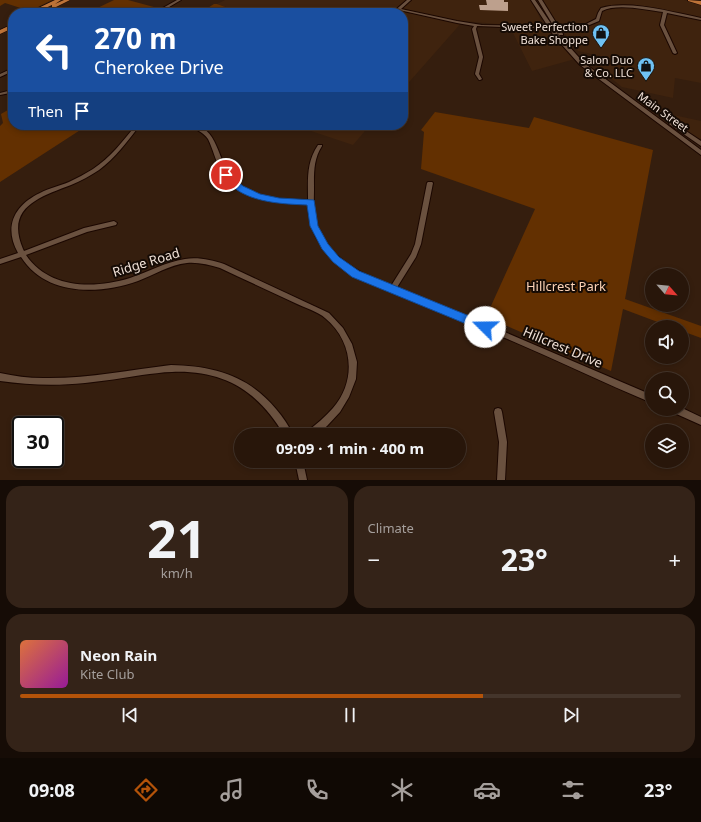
<!DOCTYPE html>
<html lang="en">
<head>
<meta charset="utf-8">
<style>
  :root { --surface:#28160a; --page:#342318; --text:#f1f3f6; --muted:#a59f9c; --line:#44352b; --accent:#b45309 }
  body { margin:0; font-family:"Noto Sans",sans-serif; background:var(--page); color:var(--text); height:100vh; display:flex; flex-direction:column; font-size:15px; white-space:nowrap }
  * { box-sizing:border-box; margin:0 }
  p { font-size:13px; color:var(--muted) }
  .icon { flex:none; width:22px; height:22px; fill:none; stroke:currentColor; stroke-width:2; stroke-linecap:round; stroke-linejoin:round }
  .map { position:relative; height:480px; overflow:hidden }
  .side { display:flex; flex-direction:column; gap:6px; padding:6px; background:#160c06; flex:1 }
  .side>* { flex:none }
  .hud { position:absolute; left:8px; top:8px; width:400px; height:122px; border-radius:16px; box-shadow:0 2px 6px #0003,0 0 0 1px var(--line); background:#1a4fa0; color:#fff; overflow:hidden }
  .needle { width:26px; rotate:117deg }
  .controls { position:absolute; left:645px; top:268px; display:grid; gap:8px }
  .controls a { display:grid; place-items:center; width:44px; height:44px; border-radius:50%; background:var(--surface); box-shadow:0 2px 6px #0003,0 0 0 1px var(--line); font-size:20px }
  .speed { position:absolute; left:12px; top:416px; display:flex; gap:8px; font-size:20px; font-weight:700; text-align:center }
  .speed>* { display:grid; place-content:center; width:52px; height:52px; border-radius:50%; background:var(--surface); box-shadow:0 2px 6px #0003,0 0 0 1px var(--line); line-height:1 }
  .speed .limit { border:2px solid #111; border-radius:6px; background:#fff; color:#111 }
  .pin { position:absolute; display:grid; place-items:center; width:34px; height:34px; color:#fff; margin:-17px; border:2px solid #fff; border-radius:50%; box-shadow:0 1px 4px #0007 }
  .me { position:absolute; width:44px; margin:-22px; rotate:292deg; stroke-linejoin:round; filter:drop-shadow(0 0 3px #0008) }
  .turn { display:flex; align-items:center; gap:14px; height:84px; padding:0 20px; font-size:18px }
  .turn .icon { width:52px; height:52px; stroke-width:2.5 }
  .turn b { display:block; font-size:28px; line-height:34px }
  .then { display:flex; align-items:center; height:38px; padding:0 20px; background:#0003; gap:8px; font-size:15px }
  .big { font-size:30px; font-weight:700; line-height:1.1 }
  .side .widget { flex:1; display:flex; flex-direction:column; justify-content:center; gap:6px; min-width:0; padding:0 14px; border-radius:16px; background:var(--page) }
  .side .dial { align-items:center; gap:0 }
  .dial b { font-size:52px; line-height:1 }
  .song { display:flex; align-items:center; gap:12px }
  .cover { width:48px; height:48px; border-radius:6px; background:linear-gradient(135deg,hsl(20 70% 55%),hsl(300 70% 35%)) }
  .played { height:4px; border-radius:2px; background:linear-gradient(90deg,var(--accent) 70%,var(--line) 70%) }
  .keys { display:flex; justify-content:space-around; direction:ltr }
  .heat { display:flex; justify-content:space-between; align-items:center; font-size:22px; direction:ltr }
  .side .tiles { flex:1; display:grid; gap:6px; grid-template-columns:1fr 1fr }
  .widget:last-child { grid-column:span 2 }
  .trip { position:absolute; left:234px; top:428px; width:232px; height:40px; border-radius:20px; background:var(--surface); box-shadow:0 2px 6px #0003,0 0 0 1px var(--line); font-weight:700; line-height:40px; text-align:center }
  .menu { display:flex; height:64px; justify-content:space-around; align-items:center; background:#100904; color:var(--muted) }
  .menu .icon { width:28px; height:28px }
  .menu .current { color:var(--accent) }
  .menu b { font-size:18px; color:var(--text) }
  .map>svg:first-child { display:block }
</style>
</head>
<body>
<div class="map">
<svg width="701" height="480" viewBox="0 0 701 480">
  <rect width="100%" height="100%" fill="#351e0e"/>
  <g fill="#3f230e">
    <path d="M225 0H531L542 22 537 24 508 25 463 21 403 89V13H242L217 4Z"/>
    <path d="M542 0H684L701 4V83L675 78 673 98 622 87 586 58 617 65 618 60 578 51 549 13Z"/>
    <path d="M541 28 547 30 575 59 532 71 511 29Z"/>
    <path d="M669 114 701 121V139L696 138 663 115Z"/>
    <path d="M293 125H370L353 145Z"/>
  </g>
  <g fill="#633001">
    <path d="M0 0H52L30 11 5 3 0 6Z"/>
    <path d="M114 0H128L176 13H87Z"/>
    <path d="M214 4H217L242 13H200Z"/>
    <path d="M13 107V125H88L0 182V126L3 123 1 114Z"/>
    <path d="M435 112 529 128 534 117 653 150 625 299 701 326V338L682 331V327H671L623 309 611 371 486 317 535 209 421 169 424 132 421 130Z"/>
  </g>
  <path fill="#bda08d" d="M486 0H504V2H508V11L480 10 479 5H487Z"/>
  <g fill="none" stroke-linecap="round" stroke-linejoin="round">
    <g stroke="#1b0700" stroke-width="2">
      <g id="street">
        <path d="M177 0H181L164 10 161 9Z"/>
        <path d="M407 0H411L401 9 457 21 482 25 531 26 586 24 596 19 598 13 601 8C629 0 672 12 701 18V20L667 13 664 25 677 53 675 54 673 53 660 25 663 12C647 10 617 3 602 11L599 21 587 26 531 28 477 26 476 29 483 57 479 74 482 79 480 80H479L475 74 479 57 472 29 474 26 457 23 399 10 396 13H392Z"/>
        <path d="M13 68V71L0 77V74Z"/>
        <path d="M8 91 10 92V93L0 95V93Z"/>
        <path d="M136 125H140C128 141 115 158 99 170 90 176 81 181 71 185 40 197 5 207 23 249L24 251 84 228 114 221 117 223 116 225 87 232 26 255C49 289 94 289 130 278 148 272 165 262 185 259 198 257 212 260 224 264L329 313 343 328 352 344 357 362 356 379 349 397 340 412 327 426 316 435H305L306 432C316 425 325 417 333 408 357 380 353 341 325 318 319 312 303 307 295 303 270 291 245 280 220 268 209 265 198 262 187 263 169 265 154 275 138 281 98 295 46 296 21 257L0 264V259L18 253C3 226 15 205 40 193 49 188 59 186 69 182 77 178 85 174 93 169 110 158 123 141 136 125Z"/>
        <path d="M190 125C219 125 217 162 233 179 251 199 283 200 308 200 308 180 306 163 318 145H322V146C313 160 314 174 314 190 314 199 313 209 315 218 323 255 358 273 391 286L411 254 415 244 427 183 428 182H432L433 183 421 244 416 257 396 289 500 330 652 395V403C597 380 543 353 488 331 459 320 431 308 403 297 381 288 357 280 338 264 320 249 308 228 308 204 276 204 238 200 221 170 215 160 213 149 208 139 203 132 196 130 190 125Z"/>
        <path d="M171 365C213 366 248 375 276 409 283 417 289 426 293 435H284C258 391 224 370 172 372 162 372 152 374 142 375 123 378 104 381 85 383 56 386 28 385 0 381V373C14 376 28 378 43 378 86 379 129 370 171 365Z"/>
        <path d="M498 408 501 409 502 412 507 442 505 480H497L499 442 494 412 495 409Z"/>
        <path d="M682 408 701 417V425L672 412 671 409H682Z"/>
        <path d="M295 461H303L307 480H299Z"/>
      </g>
    </g>
    <g stroke="#1b0700" stroke-width="2">
      <g id="secondary">
        <path d="M531 0H535L558 34 584 63 701 150V155L580 65 554 36Z"/>
        <path d="M538 0H542L563 34V35H559Z"/>
        <path d="M671 121 701 141V146L669 124V122Z"/>
      </g>
    </g>
    <g stroke="#1b0700" stroke-width="1">
      <g id="primary">
        <path d="M55 0H61L55 4 64 0H70L56 7H52V5L35 13H28Z"/>
        <path d="M688 0 701 1V5L688 1Z"/>
        <path d="M13 24V28L0 34V30Z"/>
      </g>
    </g>
    <use href="#street" fill="#6a513f" fill-rule="evenodd"/>
    <use href="#secondary" fill="#6a513f" fill-rule="evenodd"/>
    <use href="#primary" fill="#bd7338" fill-rule="evenodd"/>
  </g>
  <path fill="#1a73e8" stroke="#114b97" d="M226 172 243 186 260 194 279 198 314 200 318 226 328 244 339 257 359 271 489 324 490 327 489 330 485 332 481 330 352 277 333 262 322 249 310 226 307 205C284 204 257 203 237 190 232 186 228 181 223 177L222 175Z"/>
  <defs>
    <g id="shop-pin" transform="scale(0.9)"><path d="M0 17L-7.5 6A9.5 9.5 0 1 1 7.5 6Z" fill="#6fc2f4" stroke="#150b05"/><path d="M-5-2.5h2.3a2.7 3.5 0 0 1 5.4 0H5L5.5 6h-11ZM-1.5-2.5h3a1.5 2.3 0 0 0-3 0Z" fill="#111"/></g>
  </defs>
  <g fill-rule="evenodd">
    <use href="#shop-pin" x="601" y="33"/>
    <use href="#shop-pin" x="646" y="66"/>
  </g>
  <g text-anchor="middle" stroke-width="4" stroke-linejoin="round" paint-order="stroke">
    <g font-size="11" fill="#f0e1d7" stroke="#150b05" text-anchor="end">
      <text x="588" y="31">Sweet Perfection<tspan x="588" dy="13">Bake Shoppe</tspan></text>
      <text x="633" y="64">Salon Duo<tspan x="633" dy="13">&amp; Co. LLC</tspan></text>
    </g>
    <g font-size="11" fill="#f0e1d7" stroke="#150b05">
      <text transform="translate(663 112) rotate(36)" y="4">Main Street</text>
    </g>
    <g font-size="13" fill="#f0e1d7" stroke="#150b05">
      <text transform="translate(146 262) rotate(-17)" y="5">Ridge Road</text>
      <text transform="translate(563 347) rotate(23)" y="5">Hillcrest Drive</text>
    </g>
    <g font-size="13" fill="#fcd2b6" stroke="#150b05">
      <text x="566" y="291">Hillcrest Park</text>
    </g>
  </g>
</svg>
<div class="controls">
<a><svg class="needle" viewBox="-14 -14 28 28"><path d="M0-13l5 13h-10z" fill="#e53935"/><path d="M0 13l5-13h-10z" fill="#a59f9c"/></svg></a>
<a><svg class="icon" aria-label="sound" viewBox="0 0 24 24"><path d="M4 9h4l5-4v14l-5-4H4zM17 9q2 3 0 6"/></svg></a>
<a><svg class="icon" aria-label="search" viewBox="0 0 24 24"><circle cx="10" cy="10" r="6"/><path d="M15 15l6 6"/></svg></a>
<a><svg class="icon" aria-label="layers" viewBox="0 0 24 24"><path d="M12 4l9 5-9 5-9-5zM3 14l9 5 9-5"/></svg></a>
</div>
<div class="speed"><div class="limit">30</div></div>
<div class="pin" style="left:226px;top:175px;background:#d93025"><svg class="icon" aria-label="arrive" viewBox="0 0 24 24"><path d="M6 21V4h12l-3 4 3 4H6"/></svg></div>
<svg class="me" style="left:485px;top:327px" viewBox="-20 -20 40 40"><circle r="19" fill="#fff"/><path d="M0-13L10 11 0 6-10 11z" fill="#1a73e8"/></svg>
<div class="trip">09:09 · 1 min · 400 m</div>
<div class="hud">
<div class="turn"><svg class="icon" aria-label="left" viewBox="0 0 24 24"><path d="M17 20v-9H6M10 6l-5 5 5 5"/></svg><div><b>270 m</b>Cherokee Drive</div></div>
<div class="then">Then<svg class="icon" aria-label="arrive" viewBox="0 0 24 24"><path d="M6 21V4h12l-3 4 3 4H6"/></svg></div>
</div>
</div>
<section class="side">
<div class="tiles">
<div class="widget dial"><b>21</b><p>km/h</p></div>
<div class="widget"><p>Climate</p>
<div class="heat"><a>−</a><b class="big">23°</b><a>+</a></div>
</div>
<div class="widget">
<div class="song"><i class="cover"></i><div><b>Neon Rain</b><p>Kite Club</p></div></div>
<div class="played"></div>
<div class="keys"><svg class="icon" aria-label="previous" viewBox="0 0 24 24"><path d="M18 5L8 12l10 7zM5 5v14"/></svg><svg class="icon" aria-label="pause" viewBox="0 0 24 24"><path d="M8 5v14M16 5v14"/></svg><svg class="icon" aria-label="next" viewBox="0 0 24 24"><path d="M6 5l10 7-10 7zM19 5v14"/></svg></div>
</div>
</div>
</section>
<nav class="menu">
<b>09:08</b>
<svg class="icon current" aria-label="directions" viewBox="0 0 24 24"><path d="M12 3l9 9-9 9-9-9zM9 14v-3h6M13 9l2 2-2 2"/></svg>
<svg class="icon" aria-label="music" viewBox="0 0 24 24"><path d="M9 18V5l10-2v13"/><circle cx="6" cy="18" r="3"/><circle cx="16" cy="16" r="3"/></svg>
<svg class="icon" aria-label="phone" viewBox="0 0 24 24"><path d="M5 4h4l2 5-3 2q2 4 5 5l2-3 5 2v4C11 20 4 13 5 4z"/></svg>
<svg class="icon" aria-label="climate" viewBox="0 0 24 24"><path d="M12 3v18M4 7l16 10M4 17L20 7"/></svg>
<svg class="icon" aria-label="car" viewBox="0 0 24 24"><path d="M5 17H2v-5l4-1 3-4h7l3 4 3 1v5h-3M9 17h6M6 11h13"/><circle cx="7" cy="17" r="2"/><circle cx="17" cy="17" r="2"/></svg>
<svg class="icon" aria-label="filters" viewBox="0 0 24 24"><path d="M4 7h16M4 17h16"/><circle cx="9" cy="7" r="2"/><circle cx="15" cy="17" r="2"/></svg>
<b>23°</b>
</nav>
</body>
</html>
